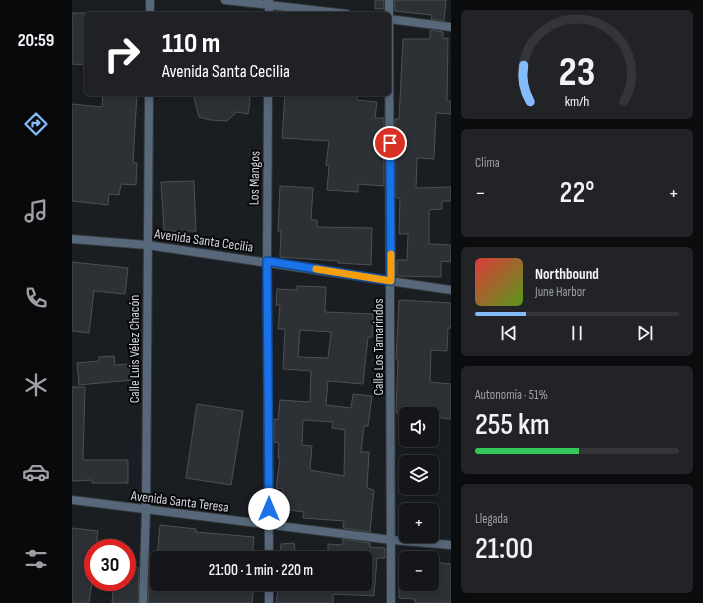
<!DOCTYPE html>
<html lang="es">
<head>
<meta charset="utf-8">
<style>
  :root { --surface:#141619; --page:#212326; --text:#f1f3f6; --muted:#9d9fa2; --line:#333538; --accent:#84bcfb }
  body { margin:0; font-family:"Sofia Sans Condensed",sans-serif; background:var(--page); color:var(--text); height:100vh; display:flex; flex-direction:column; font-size:15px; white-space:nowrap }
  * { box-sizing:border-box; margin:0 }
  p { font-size:13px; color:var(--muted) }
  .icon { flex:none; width:22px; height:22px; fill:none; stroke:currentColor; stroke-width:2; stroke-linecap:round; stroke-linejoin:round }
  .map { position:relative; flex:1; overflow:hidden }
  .panel { display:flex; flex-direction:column; gap:10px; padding:10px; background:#0b0c0e; width:252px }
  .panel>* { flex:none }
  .hud { position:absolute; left:12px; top:12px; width:307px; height:84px; border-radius:6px; box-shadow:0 2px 10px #0003,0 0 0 1px var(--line); background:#202124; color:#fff; overflow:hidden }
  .buttons { position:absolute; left:327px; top:407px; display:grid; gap:8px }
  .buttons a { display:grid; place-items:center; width:40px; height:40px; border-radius:6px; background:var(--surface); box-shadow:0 2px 10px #0003,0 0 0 1px var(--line); font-size:20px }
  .speed { position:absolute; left:12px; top:539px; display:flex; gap:8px; font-size:20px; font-weight:700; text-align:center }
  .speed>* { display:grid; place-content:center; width:52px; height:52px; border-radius:50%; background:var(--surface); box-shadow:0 2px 10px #0003,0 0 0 1px var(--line); line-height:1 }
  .speed .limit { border:6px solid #d22; background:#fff; color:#111 }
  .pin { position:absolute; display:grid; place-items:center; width:34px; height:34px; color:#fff; margin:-17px; border:2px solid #fff; border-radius:50%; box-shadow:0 1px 4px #0007 }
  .me { position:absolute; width:44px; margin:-22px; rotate:0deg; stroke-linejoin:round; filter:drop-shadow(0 0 3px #0008) }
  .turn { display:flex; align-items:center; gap:14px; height:84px; padding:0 12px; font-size:18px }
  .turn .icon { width:52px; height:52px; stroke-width:2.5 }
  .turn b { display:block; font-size:28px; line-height:34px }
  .big { font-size:30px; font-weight:600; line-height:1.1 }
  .panel .widget { flex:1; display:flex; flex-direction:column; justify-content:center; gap:6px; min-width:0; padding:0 14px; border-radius:6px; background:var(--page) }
  .panel .dial { align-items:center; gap:0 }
  .dial svg { height:104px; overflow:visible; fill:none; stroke:var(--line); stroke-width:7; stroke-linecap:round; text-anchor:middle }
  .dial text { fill:var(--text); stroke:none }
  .song { display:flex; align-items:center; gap:12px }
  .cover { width:48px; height:48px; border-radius:6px; background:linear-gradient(135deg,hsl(0 70% 55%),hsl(90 70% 35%)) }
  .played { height:4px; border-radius:2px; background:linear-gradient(90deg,var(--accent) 25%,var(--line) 25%) }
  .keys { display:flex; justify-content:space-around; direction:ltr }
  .heat { display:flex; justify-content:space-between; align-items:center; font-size:22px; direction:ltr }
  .charge { height:6px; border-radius:3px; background:linear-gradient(90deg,#34c759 51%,var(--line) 0) }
  .trip { position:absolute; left:78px; top:551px; width:222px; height:40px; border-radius:6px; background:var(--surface); box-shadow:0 2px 10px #0003,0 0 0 1px var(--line); font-weight:600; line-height:40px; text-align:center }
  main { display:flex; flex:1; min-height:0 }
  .dock { display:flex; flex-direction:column; width:72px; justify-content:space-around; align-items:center; background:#08090a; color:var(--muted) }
  .dock .icon { width:28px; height:28px }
  .dock .current { color:var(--accent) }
  .dock b { font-size:18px; color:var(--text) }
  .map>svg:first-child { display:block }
</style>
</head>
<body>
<main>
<nav class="dock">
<b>20:59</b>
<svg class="icon current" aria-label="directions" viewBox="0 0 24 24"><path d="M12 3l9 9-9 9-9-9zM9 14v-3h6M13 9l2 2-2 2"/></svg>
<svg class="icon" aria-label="music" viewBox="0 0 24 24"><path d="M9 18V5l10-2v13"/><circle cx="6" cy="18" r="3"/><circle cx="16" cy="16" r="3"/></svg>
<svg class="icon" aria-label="phone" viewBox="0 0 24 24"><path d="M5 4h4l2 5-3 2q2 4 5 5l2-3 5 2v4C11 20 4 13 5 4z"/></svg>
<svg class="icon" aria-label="climate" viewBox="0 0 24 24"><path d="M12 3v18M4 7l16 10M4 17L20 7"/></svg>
<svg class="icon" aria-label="car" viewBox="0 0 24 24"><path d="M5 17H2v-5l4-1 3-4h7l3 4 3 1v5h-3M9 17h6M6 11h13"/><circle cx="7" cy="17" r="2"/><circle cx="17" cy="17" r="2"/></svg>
<svg class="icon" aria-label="filters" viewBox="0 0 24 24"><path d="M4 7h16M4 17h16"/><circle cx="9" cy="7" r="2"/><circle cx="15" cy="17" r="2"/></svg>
</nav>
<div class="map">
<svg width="379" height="603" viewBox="0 0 379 603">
  <rect width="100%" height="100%" fill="#1a1d21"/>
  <g fill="#2d3135" stroke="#4c5054" fill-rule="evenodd">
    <rect x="303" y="0" width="9" height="9"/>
    <path d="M322 0H374L372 21 359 19 360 15 323 11Z"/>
    <path d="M0 13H14V65L0 64Z"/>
    <path d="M358 30 371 32V39L376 38 375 101H379V114L364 113 362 159 345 158 344 188 379 187V201H370V209L357 210V244L379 245V257L378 262 369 261V277L325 276V260H335L336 234H327L328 198H324L323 186V119H327L331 39H358Z"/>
    <path d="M31 94H65L61 162 65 163 64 185 49 184 47 195 37 194 36 205 0 201V104L30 107Z"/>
    <path d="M121 94H177L178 102 176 114 165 112 155 121 138 120 127 117Z"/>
    <path d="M213 94 256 96V94H286L285 100 305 102 303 118H312V186L286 184V192L255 190 257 166 254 165 257 141 210 138Z"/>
    <path d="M122 181 124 231H115V239H103V231H92L89 182Z"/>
    <path d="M208 186 241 188 239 220H245V227L300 228 299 265 266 263V261L208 257 209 231H206Z"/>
    <path d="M0 262 56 268 53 294 22 291 17 333 0 331Z"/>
    <path d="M225 286 254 287 253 312 301 314 300 337H296L291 384 256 381 254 405 279 408 281 394 300 396 296 426H292L289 452H297L295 488 302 490 298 532 271 528 272 521 231 518 232 512 211 509 212 502H209L211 489 204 488 208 458H206L207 443 202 442V419L206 420 208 400 238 402 239 371 211 369 213 329H206L208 305H204L205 289 225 290ZM228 330 259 332 256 358 226 357ZM231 420 261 422 260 428 273 430 272 476 238 470 240 446 230 445Z"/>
    <path d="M327 300 379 303V328H376L375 351 359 350 358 382 379 384V419L360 417V414L324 413 326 359H324Z"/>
    <path d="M42 356 43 365 59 364 60 380 7 385 5 363 27 361V357Z"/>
    <path d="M0 387H13L11 460H56V483H20V480L0 481Z"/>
    <path d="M125 404 171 411 159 485 114 478Z"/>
    <path d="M88 525 124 529V532L182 537 180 558H85Z"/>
    <path d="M0 528 26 531 24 548H21V574L17 603H0Z"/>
    <path d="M271 539 298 543V547L313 548V558H305L302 596 261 594V603H204L207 584H293V558H256V544L270 545Z"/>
    <path d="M222 543 224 558H208L209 544Z"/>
    <path d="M360 562 379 564V603H343V599L327 598V584H360Z"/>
    <path d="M55 567 67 568 66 603H40L42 582H55Z"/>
    <path d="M78 569H85V584H182L180 603H76Z"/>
  </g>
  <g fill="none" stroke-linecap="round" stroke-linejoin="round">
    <g stroke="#34373b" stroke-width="10">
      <g id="street">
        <path d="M153 0 275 14"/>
        <path d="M317 0 319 603"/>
        <path d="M78 14V0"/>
        <path d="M197 14V0"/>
        <path d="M317 19 379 27"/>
        <path d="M196 94 195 261 197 558"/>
        <path d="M0 239 75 245 379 290"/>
        <path d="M0 500 320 540 379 545"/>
        <path d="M197 584V603"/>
        <path d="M71 603 74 510 77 94"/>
      </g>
    </g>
    <use href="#street" stroke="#57687b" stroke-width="8"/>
  </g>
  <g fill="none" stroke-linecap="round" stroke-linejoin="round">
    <g stroke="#114b97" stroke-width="10">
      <path id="route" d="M197 509 195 261 319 281 318 143"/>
    </g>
    <use href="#route" stroke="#1a73e8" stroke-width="7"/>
    <path stroke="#f59e0b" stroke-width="7" d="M244 269 319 281V254"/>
  </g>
  <g text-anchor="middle" stroke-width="4" stroke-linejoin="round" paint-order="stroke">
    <g font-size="14" fill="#d3d5d8" stroke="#060709">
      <text transform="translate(182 178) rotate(-89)" y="5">Los Mangos</text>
      <text transform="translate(132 240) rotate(8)" y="5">Avenida Santa Cecilia</text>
      <text transform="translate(306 347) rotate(-90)" y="5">Calle Los Tamarindos</text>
      <text transform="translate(62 349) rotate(-90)" y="5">Calle Luis Vélez Chacón</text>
      <text transform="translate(108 501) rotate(7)" y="5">Avenida Santa Teresa</text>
    </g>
  </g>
</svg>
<div class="buttons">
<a><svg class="icon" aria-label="sound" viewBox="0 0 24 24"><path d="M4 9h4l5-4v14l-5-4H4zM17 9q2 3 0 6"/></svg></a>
<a><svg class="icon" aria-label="layers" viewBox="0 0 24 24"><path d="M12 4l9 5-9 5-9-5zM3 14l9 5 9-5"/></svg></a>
<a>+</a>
<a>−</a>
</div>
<div class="speed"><div class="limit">30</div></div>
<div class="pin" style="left:318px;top:143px;background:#d93025"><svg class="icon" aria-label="arrive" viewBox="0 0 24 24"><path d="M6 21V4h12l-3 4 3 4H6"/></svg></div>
<svg class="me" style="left:197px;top:509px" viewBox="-20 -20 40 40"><circle r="19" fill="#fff"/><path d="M0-13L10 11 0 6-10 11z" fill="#1a73e8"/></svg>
<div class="trip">21:00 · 1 min · 220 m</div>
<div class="hud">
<div class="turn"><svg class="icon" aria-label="right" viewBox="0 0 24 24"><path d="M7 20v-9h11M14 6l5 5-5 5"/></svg><div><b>110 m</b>Avenida Santa Cecilia</div></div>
</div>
</div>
<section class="panel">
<div class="widget dial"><svg viewBox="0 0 100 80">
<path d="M14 69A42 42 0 1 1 86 69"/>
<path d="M14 69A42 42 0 0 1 9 41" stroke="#84bcfb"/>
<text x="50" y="56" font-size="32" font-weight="700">23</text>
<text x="50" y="72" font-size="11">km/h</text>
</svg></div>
<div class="widget"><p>Clima</p>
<div class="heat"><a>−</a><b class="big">22°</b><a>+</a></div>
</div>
<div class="widget">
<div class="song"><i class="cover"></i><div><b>Northbound</b><p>June Harbor</p></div></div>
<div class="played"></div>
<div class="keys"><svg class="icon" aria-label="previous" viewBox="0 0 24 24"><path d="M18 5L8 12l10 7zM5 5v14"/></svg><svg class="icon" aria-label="pause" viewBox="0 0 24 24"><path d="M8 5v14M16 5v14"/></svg><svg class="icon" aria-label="next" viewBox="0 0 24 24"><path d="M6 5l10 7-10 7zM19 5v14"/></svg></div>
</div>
<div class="widget"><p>Autonomía · 51%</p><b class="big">255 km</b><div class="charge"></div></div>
<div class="widget"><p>Llegada</p><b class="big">21:00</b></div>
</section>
</main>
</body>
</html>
